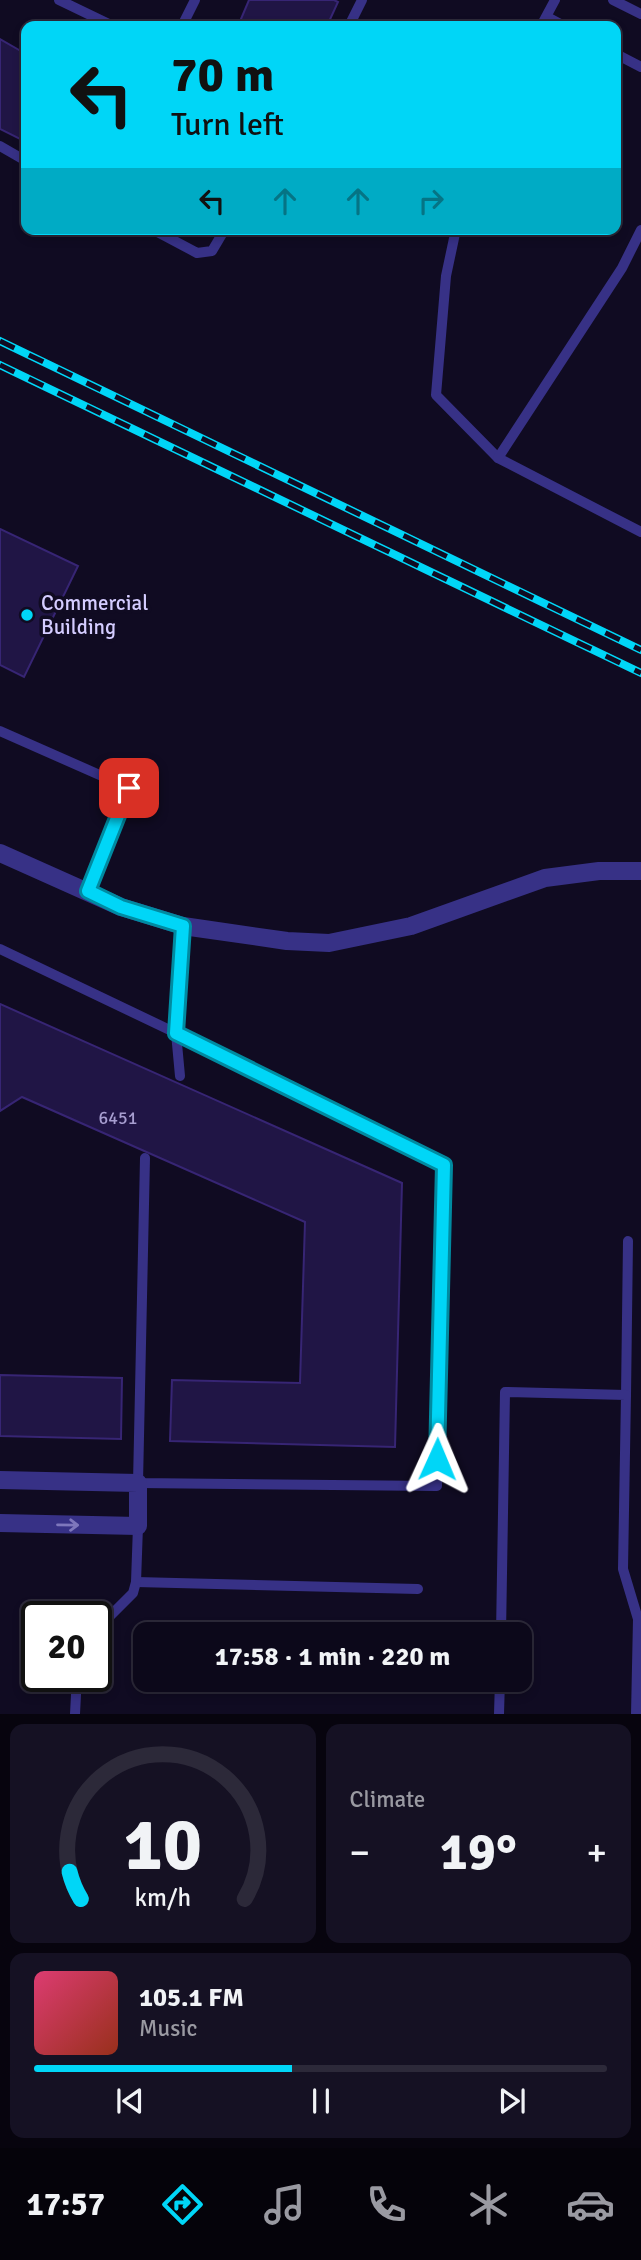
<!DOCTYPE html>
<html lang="en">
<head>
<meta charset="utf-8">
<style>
  :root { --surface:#0c081a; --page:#151123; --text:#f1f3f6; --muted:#9a9aa2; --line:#2c2939; --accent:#00d6f7 }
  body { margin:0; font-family:Signika,sans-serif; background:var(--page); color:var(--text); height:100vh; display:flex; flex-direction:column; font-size:26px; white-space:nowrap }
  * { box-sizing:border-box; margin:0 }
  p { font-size:23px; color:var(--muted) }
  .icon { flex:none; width:38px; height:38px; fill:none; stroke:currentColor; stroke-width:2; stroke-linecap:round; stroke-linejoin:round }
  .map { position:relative; height:1714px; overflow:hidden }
  .drawer { display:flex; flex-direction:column; gap:10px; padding:10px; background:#07040e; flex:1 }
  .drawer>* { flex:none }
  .banner { position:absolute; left:21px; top:21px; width:600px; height:214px; border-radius:14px; box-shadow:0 4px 10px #0003,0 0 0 2px var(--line); background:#00d6f7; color:#111; overflow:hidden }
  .speed { position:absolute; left:21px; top:1601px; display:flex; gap:14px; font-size:35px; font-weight:700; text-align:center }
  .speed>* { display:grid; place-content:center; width:91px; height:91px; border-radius:50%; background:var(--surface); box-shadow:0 4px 10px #0003,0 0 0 2px var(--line); line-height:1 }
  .speed .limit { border:4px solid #111; border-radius:10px; background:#fff; color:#111 }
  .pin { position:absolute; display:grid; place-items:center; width:60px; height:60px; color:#fff; margin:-30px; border-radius:14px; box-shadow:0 4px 10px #0006 }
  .me { position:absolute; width:77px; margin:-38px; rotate:1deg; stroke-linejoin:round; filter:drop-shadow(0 0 5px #0008) }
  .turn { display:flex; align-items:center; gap:24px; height:147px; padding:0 35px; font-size:32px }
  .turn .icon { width:91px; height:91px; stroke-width:2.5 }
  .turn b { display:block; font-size:49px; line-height:60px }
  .lanes { display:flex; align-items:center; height:66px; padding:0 35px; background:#0003; justify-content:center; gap:35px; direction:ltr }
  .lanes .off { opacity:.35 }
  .big { font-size:52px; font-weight:800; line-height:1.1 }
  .drawer .card { flex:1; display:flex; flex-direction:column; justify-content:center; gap:10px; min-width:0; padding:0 24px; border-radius:14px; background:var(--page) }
  .drawer .dial { align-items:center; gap:0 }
  .dial svg { height:182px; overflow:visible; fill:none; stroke:var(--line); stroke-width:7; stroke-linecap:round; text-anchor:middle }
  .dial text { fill:var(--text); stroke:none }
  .song { display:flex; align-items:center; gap:21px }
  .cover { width:84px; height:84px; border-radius:10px; background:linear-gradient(135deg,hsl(340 70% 55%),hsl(10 70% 35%)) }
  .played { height:7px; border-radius:4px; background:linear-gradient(90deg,var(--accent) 45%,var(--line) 45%) }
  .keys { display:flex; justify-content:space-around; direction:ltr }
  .heat { display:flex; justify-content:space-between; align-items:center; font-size:38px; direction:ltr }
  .drawer .tiles { flex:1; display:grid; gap:10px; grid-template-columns:1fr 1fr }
  .card:last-child { grid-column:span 2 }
  .trip { position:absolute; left:133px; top:1622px; width:399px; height:70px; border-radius:14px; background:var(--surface); box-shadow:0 4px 10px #0003,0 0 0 2px var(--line); font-weight:800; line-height:70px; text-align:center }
  .menu { display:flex; height:112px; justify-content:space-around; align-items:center; background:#05030a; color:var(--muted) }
  .menu .icon { width:49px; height:49px }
  .menu .current { color:var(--accent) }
  .menu b { font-size:32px; color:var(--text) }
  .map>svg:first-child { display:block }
</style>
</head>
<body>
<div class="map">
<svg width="641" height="1714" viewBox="0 0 641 1714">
  <rect width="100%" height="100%" fill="#100b22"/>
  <g fill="#201545" stroke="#372574" stroke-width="2">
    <path d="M249 0H334L338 2 327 26H238Z"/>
    <path d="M0 39 26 54V142L0 129Z"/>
    <path d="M0 529 78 566 24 677 0 665Z"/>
    <path d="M0 1004 402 1183 395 1447 170 1441 172 1380 300 1383 305 1222 22 1097 0 1111Z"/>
    <path d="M0 1375 122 1378 121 1439 0 1436Z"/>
  </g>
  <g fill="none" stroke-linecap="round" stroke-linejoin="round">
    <g stroke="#373186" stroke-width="10">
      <path d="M59 0 113 26"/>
      <path d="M613 0 641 14"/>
      <path d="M547 17 564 26"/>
      <path d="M182 26 195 0"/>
      <path d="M349 26 362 0"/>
      <path d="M541 26 555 0"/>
      <path d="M616 54 641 67"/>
      <path d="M0 146 26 161"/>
      <path d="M152 229 197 253 212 251 225 229"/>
      <path d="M456 229 446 276 436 395 498 458 641 532"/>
      <path d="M498 458 622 268 641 230"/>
      <path d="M0 731 129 788 88 891"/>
      <path d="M0 949 176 1033 444 1165 437 1486 138 1483 145 1158"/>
      <path d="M180 1076 176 1033 183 926"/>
      <path d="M626 1395 628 1241"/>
      <path d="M136 1582 418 1589"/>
      <path d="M96 1630 133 1593 136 1582 138 1526"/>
      <path d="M501 1634 505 1392 626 1395 623 1569 638 1619 636 1714"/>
      <path d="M75 1714 77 1676"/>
      <path d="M499 1714 500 1680"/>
    </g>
    <g stroke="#373186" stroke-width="18">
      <path d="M0 853 121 907 183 926 287 941 329 943 411 926 545 878 599 871H641"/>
      <path d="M0 1480 138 1483V1526L0 1523"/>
    </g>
    <g stroke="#00d6f7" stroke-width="8">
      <g id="rail">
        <path d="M0 341 641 650"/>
        <path d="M0 365 641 673"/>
      </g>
    </g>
    <use href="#rail" stroke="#100b22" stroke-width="5" stroke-dasharray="16" stroke-linecap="butt"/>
  </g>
  <defs><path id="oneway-shaft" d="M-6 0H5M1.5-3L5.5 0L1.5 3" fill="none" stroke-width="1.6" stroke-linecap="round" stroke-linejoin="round" transform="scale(1.75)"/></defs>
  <use stroke="#7e77bc" href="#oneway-shaft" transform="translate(68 1525) rotate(1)"/>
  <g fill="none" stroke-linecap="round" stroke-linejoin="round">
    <g stroke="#008ba1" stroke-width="18">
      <path id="route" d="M129 788 88 891 121 907 183 926 176 1033 444 1165 437 1459"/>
    </g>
    <use href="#route" stroke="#00d6f7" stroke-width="12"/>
  </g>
  <circle fill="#00d6f7" stroke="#100b22" stroke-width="2.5" cx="27" cy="615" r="7"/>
  <g text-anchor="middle" stroke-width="7" stroke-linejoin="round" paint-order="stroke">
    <g font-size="18" fill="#a79ed0">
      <text x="118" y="1124">6451</text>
    </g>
    <g font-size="21" fill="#d4ccff" stroke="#100b22" text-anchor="start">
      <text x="41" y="610">Commercial<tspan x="41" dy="24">Building</tspan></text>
    </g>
  </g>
</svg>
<div class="speed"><div class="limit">20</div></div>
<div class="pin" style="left:129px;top:788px;background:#d93025"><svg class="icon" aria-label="arrive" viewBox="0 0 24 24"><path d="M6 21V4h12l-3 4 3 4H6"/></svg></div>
<svg class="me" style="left:437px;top:1459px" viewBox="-20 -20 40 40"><path d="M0-17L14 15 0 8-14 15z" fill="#00d6f7" stroke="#fff" stroke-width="4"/></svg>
<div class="trip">17:58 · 1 min · 220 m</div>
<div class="banner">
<div class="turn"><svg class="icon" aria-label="left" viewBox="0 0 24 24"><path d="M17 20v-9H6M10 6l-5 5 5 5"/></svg><div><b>70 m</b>Turn left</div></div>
<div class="lanes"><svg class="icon" aria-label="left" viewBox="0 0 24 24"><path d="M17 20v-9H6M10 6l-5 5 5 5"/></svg><svg class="icon off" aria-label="ahead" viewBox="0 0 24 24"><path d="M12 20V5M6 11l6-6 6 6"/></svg><svg class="icon off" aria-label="ahead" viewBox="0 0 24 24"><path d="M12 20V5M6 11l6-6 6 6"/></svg><svg class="icon off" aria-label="right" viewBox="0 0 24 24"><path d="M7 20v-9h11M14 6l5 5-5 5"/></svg></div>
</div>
</div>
<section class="drawer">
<div class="tiles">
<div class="card dial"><svg viewBox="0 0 100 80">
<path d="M14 69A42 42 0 1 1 86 69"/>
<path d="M14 69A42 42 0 0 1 9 57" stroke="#00d6f7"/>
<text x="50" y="56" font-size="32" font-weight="700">10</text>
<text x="50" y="72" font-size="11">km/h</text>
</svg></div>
<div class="card"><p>Climate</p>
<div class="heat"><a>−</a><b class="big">19°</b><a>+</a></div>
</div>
<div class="card">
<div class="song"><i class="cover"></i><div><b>105.1 FM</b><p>Music</p></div></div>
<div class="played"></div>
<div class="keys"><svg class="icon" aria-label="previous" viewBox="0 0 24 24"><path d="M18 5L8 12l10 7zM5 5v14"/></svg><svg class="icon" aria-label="pause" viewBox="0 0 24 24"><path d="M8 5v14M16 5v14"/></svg><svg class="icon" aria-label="next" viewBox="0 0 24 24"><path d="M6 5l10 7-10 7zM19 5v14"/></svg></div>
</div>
</div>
</section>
<nav class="menu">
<b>17:57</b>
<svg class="icon current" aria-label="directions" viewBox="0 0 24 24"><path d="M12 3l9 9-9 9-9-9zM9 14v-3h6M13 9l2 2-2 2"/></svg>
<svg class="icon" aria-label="music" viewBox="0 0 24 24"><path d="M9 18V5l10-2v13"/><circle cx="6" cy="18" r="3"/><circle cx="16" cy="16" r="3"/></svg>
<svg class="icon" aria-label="phone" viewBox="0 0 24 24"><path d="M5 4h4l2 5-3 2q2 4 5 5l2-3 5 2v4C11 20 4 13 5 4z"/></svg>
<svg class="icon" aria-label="climate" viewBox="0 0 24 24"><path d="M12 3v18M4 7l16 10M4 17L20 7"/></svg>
<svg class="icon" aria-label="car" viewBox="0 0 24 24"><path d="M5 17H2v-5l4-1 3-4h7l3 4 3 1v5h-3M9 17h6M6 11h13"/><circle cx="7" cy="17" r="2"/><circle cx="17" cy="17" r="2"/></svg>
</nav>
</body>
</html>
